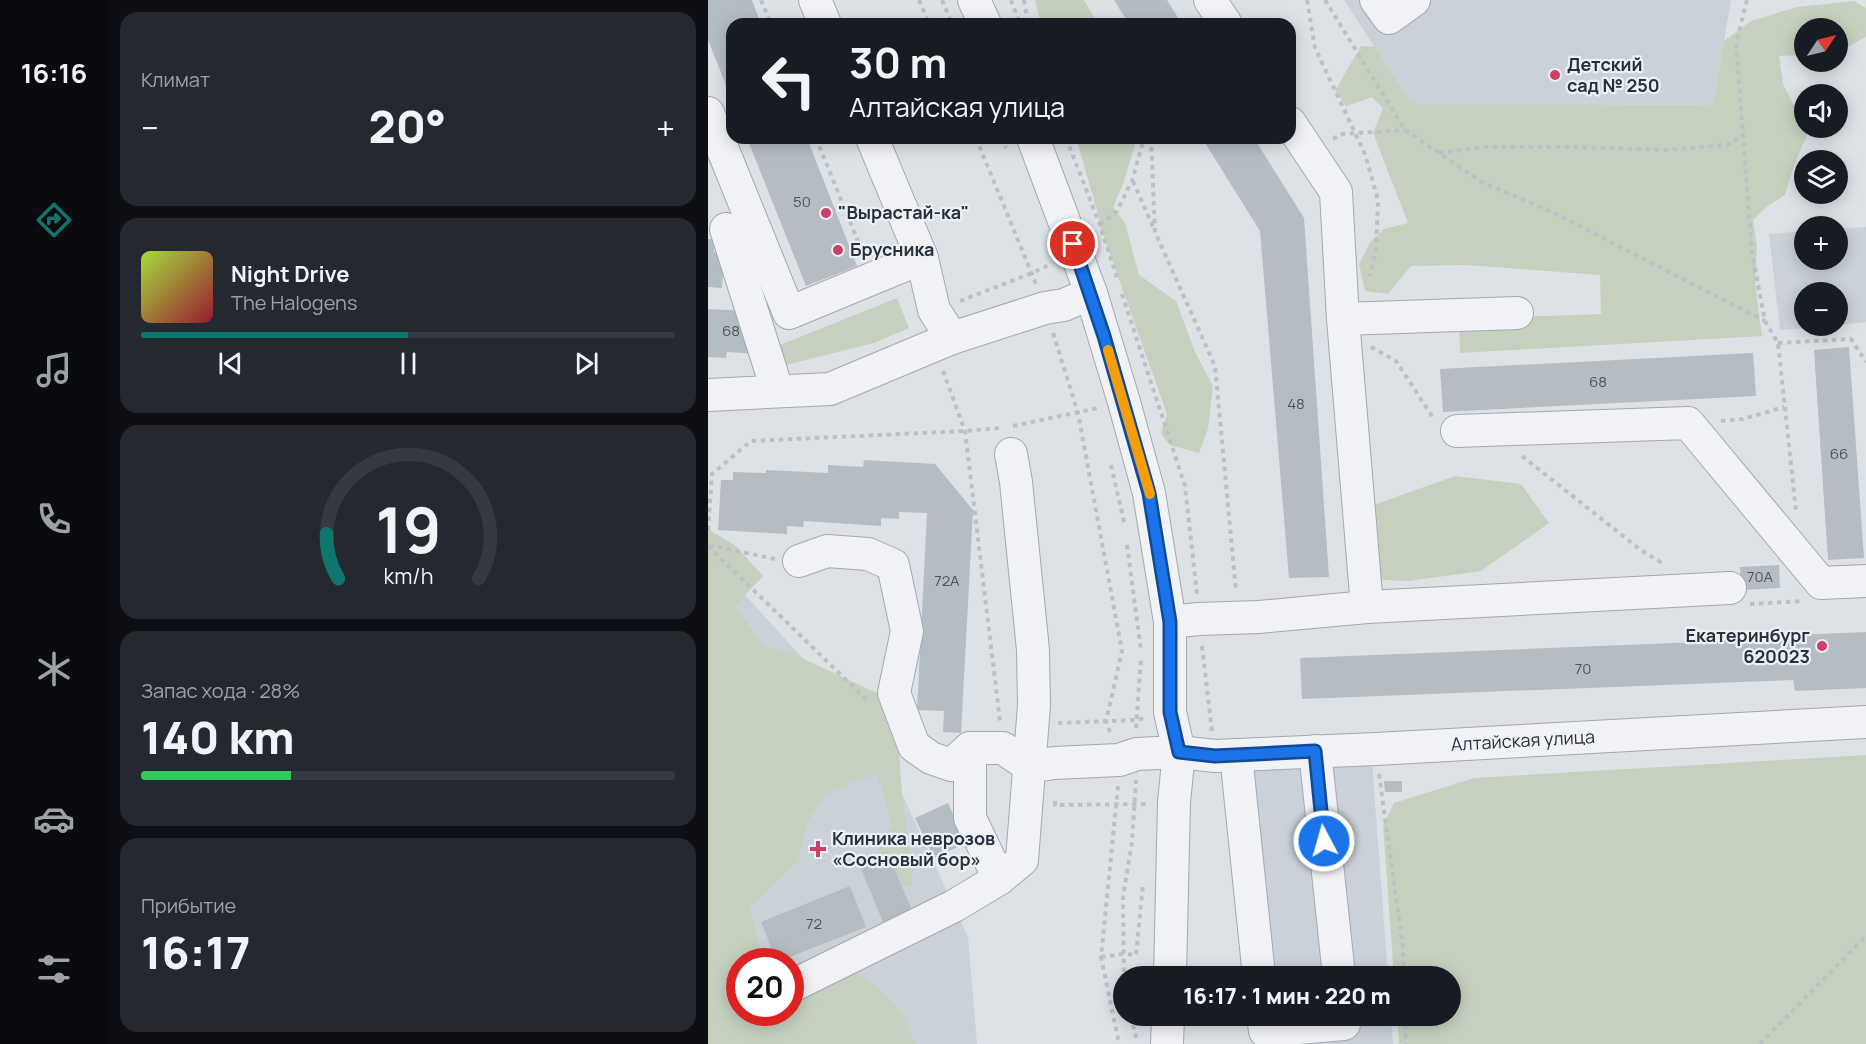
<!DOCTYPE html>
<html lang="ru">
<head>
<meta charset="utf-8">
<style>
  :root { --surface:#171b24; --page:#242831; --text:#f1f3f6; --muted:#9ea1a6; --line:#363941; --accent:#0f766e }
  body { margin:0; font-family:Manrope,sans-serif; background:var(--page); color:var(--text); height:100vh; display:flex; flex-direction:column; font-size:22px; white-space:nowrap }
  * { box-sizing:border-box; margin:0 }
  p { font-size:20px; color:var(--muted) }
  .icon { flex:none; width:33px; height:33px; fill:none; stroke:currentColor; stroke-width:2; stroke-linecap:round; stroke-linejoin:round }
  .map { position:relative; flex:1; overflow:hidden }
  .panel { display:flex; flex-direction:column; gap:12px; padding:12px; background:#0d0f14; width:600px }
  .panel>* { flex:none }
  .guide { position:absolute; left:18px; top:18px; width:570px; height:126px; border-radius:18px; box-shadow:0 3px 15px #0003; background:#171b24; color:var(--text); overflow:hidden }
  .needle { width:39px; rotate:55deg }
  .controls { position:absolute; left:1086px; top:18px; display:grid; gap:12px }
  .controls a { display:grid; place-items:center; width:54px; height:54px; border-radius:50%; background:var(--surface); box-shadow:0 3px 15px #0003; font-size:30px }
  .speed { position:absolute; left:18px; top:948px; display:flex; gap:12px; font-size:30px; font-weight:700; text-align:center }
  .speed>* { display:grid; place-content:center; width:78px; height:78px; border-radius:50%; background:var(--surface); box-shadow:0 3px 15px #0003; line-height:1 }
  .speed .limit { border:9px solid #d22; background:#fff; color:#111 }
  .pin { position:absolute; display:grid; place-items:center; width:51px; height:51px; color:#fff; margin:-26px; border:3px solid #fff; border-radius:50%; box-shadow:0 2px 6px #0007 }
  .me { position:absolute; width:66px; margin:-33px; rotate:354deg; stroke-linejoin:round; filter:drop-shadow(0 0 4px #0008) }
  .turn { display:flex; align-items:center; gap:21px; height:126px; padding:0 24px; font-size:27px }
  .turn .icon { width:78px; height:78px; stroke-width:2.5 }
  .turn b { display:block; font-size:42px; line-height:51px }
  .big { font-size:45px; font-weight:800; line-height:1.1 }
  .panel .widget { flex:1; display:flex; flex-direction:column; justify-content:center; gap:9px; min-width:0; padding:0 21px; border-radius:18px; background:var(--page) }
  .panel .dial { align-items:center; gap:0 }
  .dial svg { height:156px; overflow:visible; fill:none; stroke:var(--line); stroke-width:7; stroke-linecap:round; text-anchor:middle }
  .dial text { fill:var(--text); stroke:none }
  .song { display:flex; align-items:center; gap:18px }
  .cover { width:72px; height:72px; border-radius:9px; background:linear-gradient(135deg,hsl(80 70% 55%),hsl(350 70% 35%)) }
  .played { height:6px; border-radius:3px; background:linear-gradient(90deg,var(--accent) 50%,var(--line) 50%) }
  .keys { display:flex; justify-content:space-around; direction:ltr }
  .heat { display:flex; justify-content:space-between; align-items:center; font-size:33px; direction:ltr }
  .charge { height:9px; border-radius:4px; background:linear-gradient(90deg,#34c759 28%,var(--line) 0) }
  .trip { position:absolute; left:405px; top:966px; width:348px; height:60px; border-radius:30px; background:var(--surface); box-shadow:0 3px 15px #0003; font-weight:800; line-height:60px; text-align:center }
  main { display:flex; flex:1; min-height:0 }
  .tab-bar { display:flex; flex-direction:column; width:108px; justify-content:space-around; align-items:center; background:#090b0e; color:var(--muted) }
  .tab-bar .icon { width:42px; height:42px }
  .tab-bar .current { color:var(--accent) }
  .tab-bar b { font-size:27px; color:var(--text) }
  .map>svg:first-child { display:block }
</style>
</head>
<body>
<main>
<nav class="tab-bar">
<b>16:16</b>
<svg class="icon current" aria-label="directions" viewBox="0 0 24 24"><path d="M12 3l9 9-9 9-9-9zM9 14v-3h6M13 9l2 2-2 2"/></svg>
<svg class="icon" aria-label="music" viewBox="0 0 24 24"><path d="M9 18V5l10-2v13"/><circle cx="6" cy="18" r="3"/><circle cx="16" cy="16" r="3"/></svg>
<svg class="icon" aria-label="phone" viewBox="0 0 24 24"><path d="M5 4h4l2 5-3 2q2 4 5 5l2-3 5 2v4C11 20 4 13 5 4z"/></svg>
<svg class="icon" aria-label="climate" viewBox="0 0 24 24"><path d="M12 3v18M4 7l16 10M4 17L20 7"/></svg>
<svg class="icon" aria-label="car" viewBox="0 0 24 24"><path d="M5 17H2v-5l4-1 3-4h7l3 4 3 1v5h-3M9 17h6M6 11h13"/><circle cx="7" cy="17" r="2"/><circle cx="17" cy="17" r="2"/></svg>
<svg class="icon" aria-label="filters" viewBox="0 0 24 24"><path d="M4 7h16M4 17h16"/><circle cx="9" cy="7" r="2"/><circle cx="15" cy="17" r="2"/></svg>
</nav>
<section class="panel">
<div class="widget"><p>Климат</p>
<div class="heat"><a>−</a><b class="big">20°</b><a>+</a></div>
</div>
<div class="widget">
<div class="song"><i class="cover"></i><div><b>Night Drive</b><p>The Halogens</p></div></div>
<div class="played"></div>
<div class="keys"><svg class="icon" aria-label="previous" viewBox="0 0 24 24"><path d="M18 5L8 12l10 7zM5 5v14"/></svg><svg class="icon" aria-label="pause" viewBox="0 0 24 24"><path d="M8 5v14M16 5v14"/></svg><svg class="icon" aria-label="next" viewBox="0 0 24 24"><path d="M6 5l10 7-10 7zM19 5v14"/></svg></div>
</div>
<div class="widget dial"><svg viewBox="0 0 100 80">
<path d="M14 69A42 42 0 1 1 86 69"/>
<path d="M14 69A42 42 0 0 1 8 46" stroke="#0f766e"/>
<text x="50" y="56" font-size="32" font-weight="700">19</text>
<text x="50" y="72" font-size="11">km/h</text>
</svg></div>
<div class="widget"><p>Запас хода · 28%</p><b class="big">140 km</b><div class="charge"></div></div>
<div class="widget"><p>Прибытие</p><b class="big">16:17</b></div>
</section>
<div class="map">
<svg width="1158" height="1044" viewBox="0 0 1158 1044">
  <rect width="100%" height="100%" fill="#dde2e7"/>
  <g fill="#cbd1d9" fill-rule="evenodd">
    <path d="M636 0H1023L1005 105 703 103Z"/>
    <path d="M1158 227V322L1130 325V292H1096V326H1119L1072 330 1061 234 1096 231V260H1130V229Z"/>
    <path d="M0 554 169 740 260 937 269 1044H0ZM32 962H82V1012H32Z"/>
    <path d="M664 762 680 976H558L542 769Z"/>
    <path d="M561 1016H683L685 1044H563Z"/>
  </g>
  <g fill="#c5d1be">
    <path d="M327 0H376L390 24H333Z"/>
    <path d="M1146 1 1158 8V37L1134 50H1130V28H1096V55L1071 56 1075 84 1088 109 1099 135 1085 168 1077 195 1057 208 1045 220 1049 246 1047 283 1054 336 752 353 751 319 893 314 892 275 758 265 703 266 680 294 657 291 651 264 662 242 676 229 700 223 665 133 675 108 664 97 638 106 627 91 653 46 667 47 703 103 1005 105 1016 41 1043 21 1089 7Z"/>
    <path d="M368 138H429L415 184 405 207 417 223 431 275 468 301 487 352 505 386 500 429 491 453 462 445 453 434 459 414 391 223V217Z"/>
    <path d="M189 298 201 328 166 343 74 366 67 347Z"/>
    <path d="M747 476 813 484 841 523 773 571 701 581 675 580 663 566V506Z"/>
    <path d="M0 529 28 546 55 576 27 606 55 645 94 658 171 694 191 752 194 793 205 884 188 890 173 870 169 845 185 826 169 774 148 781 116 796 98 824 91 861 42 908 52 948 65 961 32 962V1012H82L83 969 137 968 166 983 192 1010 208 1044H0Z"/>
    <path d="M1158 755V1044H691L689 1016H742V976H686L675 826 686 803 766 778Z"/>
  </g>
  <g fill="#b4bcc4">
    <path d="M0 0H44L53 24H24V100L0 40Z"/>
    <path d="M406 0H459L474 24H421Z"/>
    <path d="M39 138H99L149 266 98 286Z"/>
    <path d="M494 138H546L596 218 621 577 581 578 552 231Z"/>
    <path d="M0 239H6V252L16 253 14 288 0 287Z"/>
    <path d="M0 309 39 311 53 354 19 352 18 358 0 357Z"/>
    <path d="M1141 347 1156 558 1120 560 1106 350Z"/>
    <path d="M1045 353 1048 396 735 412 732 369Z"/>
    <path d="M156 460 227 464 265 510 253 733 235 732 236 711 209 710 219 513 191 512V519L173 518V526L96 521 95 527 79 526V534L10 530 13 480H25V472L58 473V470L120 473V465L155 467Z"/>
    <path d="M1071 565 1072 588 1033 590 1032 567Z"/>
    <path d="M1158 632V688L1087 691 1085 680 594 699 592 658 1066 639V636Z"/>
    <path d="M676 781H694V792H677Z"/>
    <path d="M240 803 258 843 226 858 207 818Z"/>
    <path d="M179 852 204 910 175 922 151 864Z"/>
    <path d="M142 886 158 927 69 962 53 922Z"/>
  </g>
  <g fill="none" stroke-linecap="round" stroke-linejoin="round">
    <g stroke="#a2a9b1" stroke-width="34">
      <g id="minor">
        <path d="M107 0 117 24"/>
        <path d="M266 0 277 24"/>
        <path d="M502 0 518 24"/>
        <path d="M668 0 681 18 706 0"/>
        <path d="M0 113 81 313 214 258"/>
        <path d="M582 123 628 192 635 319 659 607"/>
        <path d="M164 138 214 258 226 310 244 338"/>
        <path d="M325 138 383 293 416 402 441 493 462 622V712L471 752 466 802 462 976"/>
        <path d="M18 229 66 380"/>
        <path d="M635 319 809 313"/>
        <path d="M0 395 122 389 244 338 337 308 356 305 383 293"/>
        <path d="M749 431 980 423 1113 583 1158 581"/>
        <path id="s1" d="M91 561 119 551 160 554 185 565 199 631 186 693 206 746 223 758 243 765 262 748H295L322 767 346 763 411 760 429 754 471 752 507 756 668 749 1158 722"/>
        <path d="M462 622 491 619 551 617 659 607 1022 588"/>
        <path d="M607 751 631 976"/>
        <path d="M528 755 551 976"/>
        <path d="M291 879 314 860 326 705 325 650 308 482 303 454"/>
        <path d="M82 987 246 906 291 879 262 818V748"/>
        <path d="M555 1016 557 1031 636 1024 635 1016"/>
        <path d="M459 1044 460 1016"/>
      </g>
    </g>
    <g stroke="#bbc0c5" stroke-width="4" stroke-dasharray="4.5 4.5" stroke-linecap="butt">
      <path d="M53 0 63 24"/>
      <path d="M211 0 221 24"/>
      <path d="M234 0 244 24"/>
      <path d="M303 0 312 24"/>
      <path d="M316 0 320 24"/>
      <path d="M599 0 607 48 657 154 670 200 668 251 662 276"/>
      <path d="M617 0 697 130 774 182 848 214 1057 321"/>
      <path d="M1039 0 1028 43 1044 253 1057 321 1070 343 1088 511"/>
      <path d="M108 138 155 254"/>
      <path d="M268 138 328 284"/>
      <path d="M293 138 298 148"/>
      <path d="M358 138 392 225 410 281"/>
      <path d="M443 138 447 232 507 366 528 591"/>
      <path d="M625 139 634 134 697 130"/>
      <path d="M731 153 775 147H866L960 150 1019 145 1035 135"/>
      <path d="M425 181 446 229"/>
      <path d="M392 225 409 211 424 181 436 138"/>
      <path d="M414 294 477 486 489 594"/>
      <path d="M252 301 324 273 343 264"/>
      <path d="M345 333 370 413 414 651 398 721 403 735"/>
      <path d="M1070 343 1143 339 1158 362"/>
      <path d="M663 347 688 361 726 419"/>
      <path d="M235 371 257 431 292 721"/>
      <path d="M1013 421 1035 419 1076 407"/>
      <path d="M305 426 390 408"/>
      <path d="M814 456 934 551 956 564"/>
      <path d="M403 465 416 522"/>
      <path d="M0 530 4 474 43 441 257 431 292 428"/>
      <path d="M1 545 67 559"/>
      <path d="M419 545 433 650"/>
      <path d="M0 546 159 700"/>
      <path d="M1042 604 1094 601"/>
      <path d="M494 646 504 731"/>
      <path d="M350 723 427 720 438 718"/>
      <path d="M428 728 433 658"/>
      <path d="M671 774 695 948 696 976"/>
      <path d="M410 786 393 957 411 1044"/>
      <path d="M347 801V805L440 804"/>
      <path d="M393 957 415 954 428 955 435 884"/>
      <path d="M416 990 415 897 424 842 428 780"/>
      <path d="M423 1016 429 1041"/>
      <path d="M697 1016 698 1044"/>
      <path d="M1052 1044 1158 936"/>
    </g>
    <use href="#minor" stroke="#f0f2f5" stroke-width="32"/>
  </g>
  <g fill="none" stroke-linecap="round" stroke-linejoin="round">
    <g stroke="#114b97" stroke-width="15">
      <path id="route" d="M365 244 396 336 441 493 462 622V712L471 752 507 756 607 751 616 841"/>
    </g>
    <use href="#route" stroke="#1a73e8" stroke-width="10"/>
    <path stroke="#f59e0b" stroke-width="10" d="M400 350 442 494"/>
  </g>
  <g fill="#ce4065" stroke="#ecf1f5" stroke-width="2">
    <circle cx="847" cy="75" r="6"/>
    <circle cx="118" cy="213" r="6"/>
    <circle cx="130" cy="250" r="6"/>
    <circle cx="1114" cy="646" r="6"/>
    <path d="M107 840h6v6h6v6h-6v6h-6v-6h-6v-6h6z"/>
  </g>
  <g text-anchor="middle" stroke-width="4.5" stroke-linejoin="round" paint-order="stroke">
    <g font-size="15" fill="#4a545f">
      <text x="94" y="207">50</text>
      <text x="23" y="336">68</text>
      <text x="890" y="387">68</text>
      <text x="588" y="409">48</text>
      <text x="1131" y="459">66</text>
      <text x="1052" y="582">70А</text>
      <text x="239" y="586">72А</text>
      <text x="875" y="674">70</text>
      <text x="106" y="929">72</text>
    </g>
    <g font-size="18" font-weight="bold" fill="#26313d" stroke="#ecf1f5" text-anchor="start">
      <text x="859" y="71">Детский<tspan x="859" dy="21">сад № 250</tspan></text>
      <text x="130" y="219">"Вырастай-ка"</text>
      <text x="142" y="256">Брусника</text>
      <text x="1102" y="642" text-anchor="end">Екатеринбург<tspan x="1102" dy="21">620023</tspan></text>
      <text x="124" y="845">Клиника неврозов<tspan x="124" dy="21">«Сосновый бор»</tspan></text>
    </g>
    <g font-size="18" fill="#26313d" stroke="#ecf1f5">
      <text dy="6" stroke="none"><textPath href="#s1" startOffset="914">Алтайская улица</textPath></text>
    </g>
  </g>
</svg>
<div class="controls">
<a><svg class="needle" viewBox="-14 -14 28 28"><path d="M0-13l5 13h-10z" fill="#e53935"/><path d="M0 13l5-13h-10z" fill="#9ea1a6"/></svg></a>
<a><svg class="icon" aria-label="sound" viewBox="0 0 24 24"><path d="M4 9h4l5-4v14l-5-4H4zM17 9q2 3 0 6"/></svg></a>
<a><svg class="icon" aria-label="layers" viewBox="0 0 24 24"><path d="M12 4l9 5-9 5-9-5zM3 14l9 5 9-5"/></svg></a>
<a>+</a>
<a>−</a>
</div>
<div class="speed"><div class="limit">20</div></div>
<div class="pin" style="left:365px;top:244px;background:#d93025"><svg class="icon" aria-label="arrive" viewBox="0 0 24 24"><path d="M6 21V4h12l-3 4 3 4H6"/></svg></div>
<svg class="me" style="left:616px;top:841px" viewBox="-20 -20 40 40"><circle r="17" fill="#1a73e8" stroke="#fff" stroke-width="3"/><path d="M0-11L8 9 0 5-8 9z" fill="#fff"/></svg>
<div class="trip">16:17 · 1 мин · 220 m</div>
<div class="guide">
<div class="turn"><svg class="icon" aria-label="left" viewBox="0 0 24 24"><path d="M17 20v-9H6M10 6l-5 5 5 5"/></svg><div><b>30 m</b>Алтайская улица</div></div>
</div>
</div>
</main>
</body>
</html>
